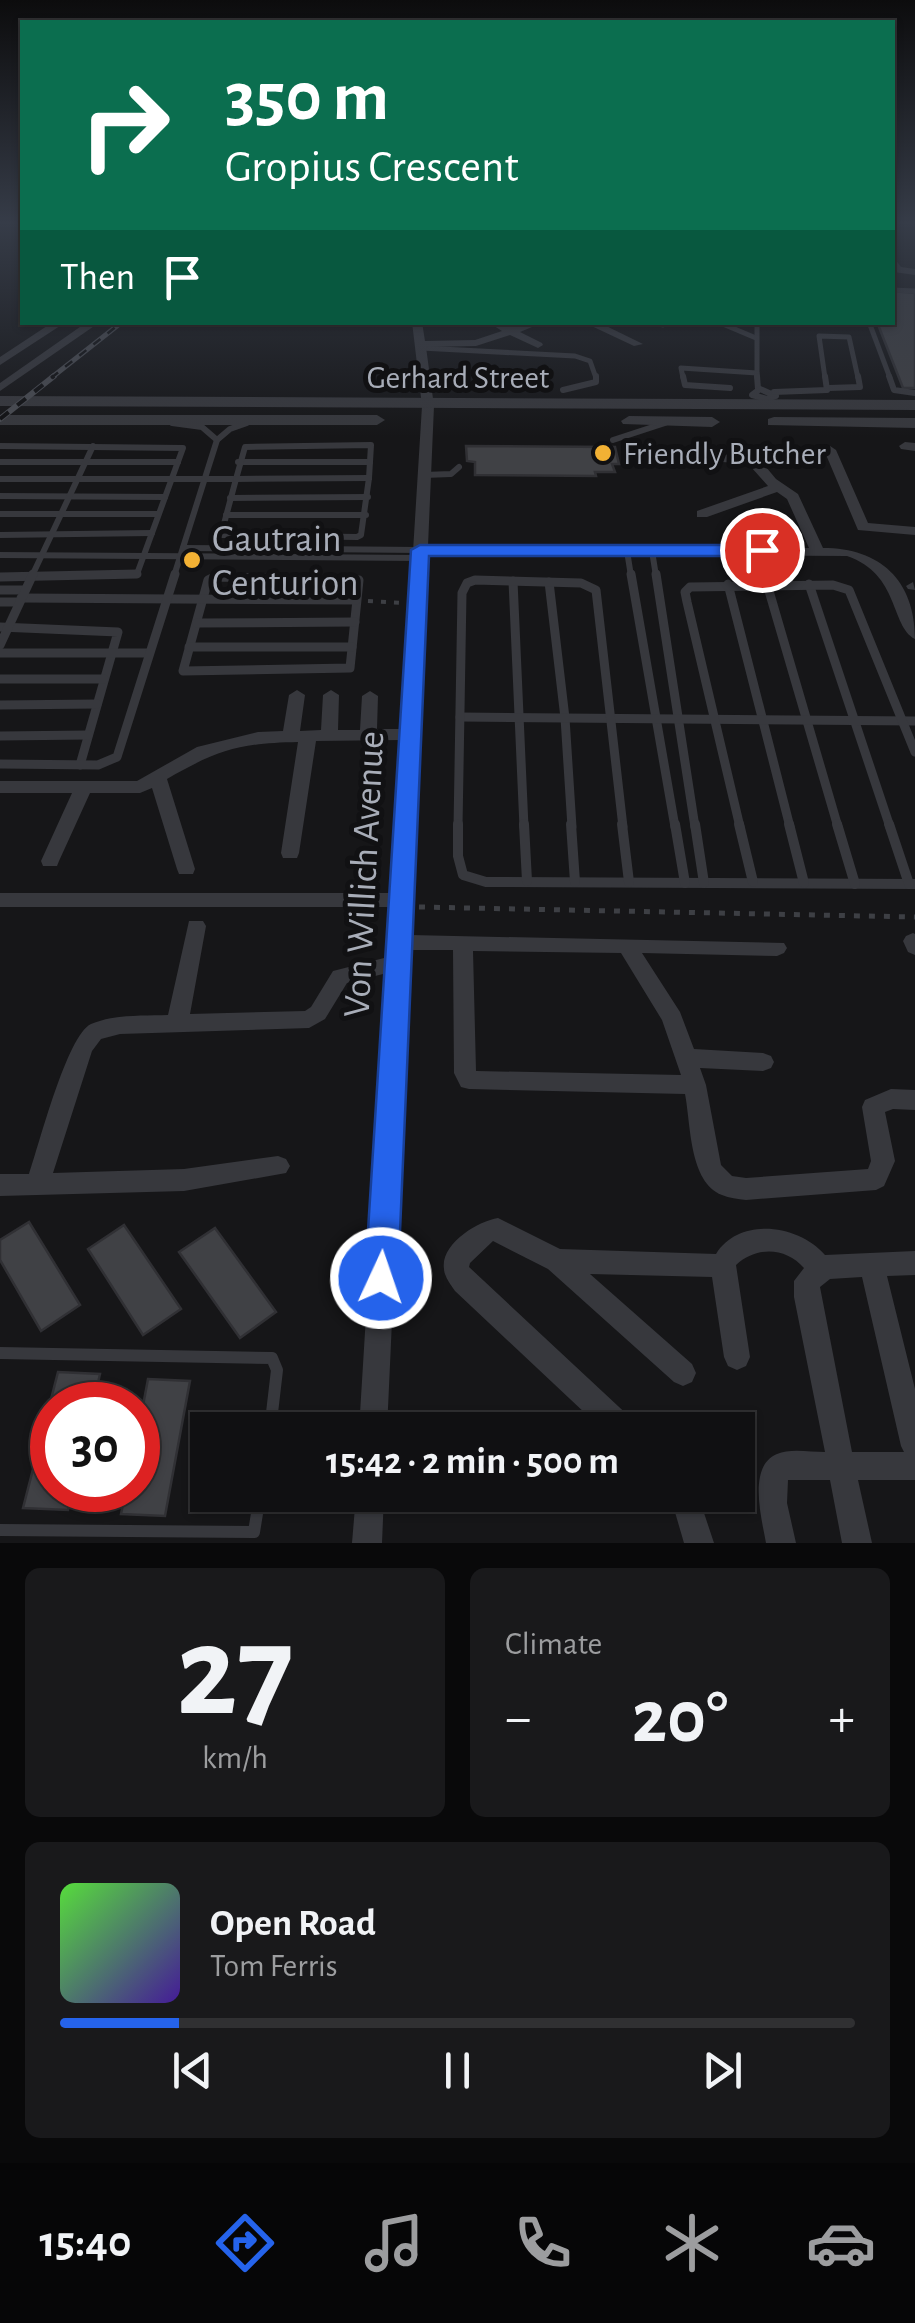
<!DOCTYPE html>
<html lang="en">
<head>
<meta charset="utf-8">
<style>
  :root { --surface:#101012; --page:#19191b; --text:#f1f3f6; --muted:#9c9d9f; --line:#303032; --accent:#2563eb }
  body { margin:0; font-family:"Alegreya Sans",sans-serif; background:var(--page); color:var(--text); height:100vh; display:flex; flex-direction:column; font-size:38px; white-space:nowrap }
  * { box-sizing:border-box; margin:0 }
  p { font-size:32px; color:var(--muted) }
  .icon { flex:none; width:55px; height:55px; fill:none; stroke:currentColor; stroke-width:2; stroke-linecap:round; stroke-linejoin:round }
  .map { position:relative; height:1543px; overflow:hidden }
  .drawer { display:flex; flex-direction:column; gap:25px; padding:25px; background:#09090a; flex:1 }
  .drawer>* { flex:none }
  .top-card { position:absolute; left:20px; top:20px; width:875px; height:305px; border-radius:0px; box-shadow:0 2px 8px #0004,0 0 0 2px var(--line); background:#0b6e4f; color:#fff; overflow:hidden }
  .speed { position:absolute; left:30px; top:1382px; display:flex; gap:20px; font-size:50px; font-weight:700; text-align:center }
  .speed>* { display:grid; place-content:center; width:130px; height:130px; border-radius:50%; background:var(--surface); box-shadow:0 2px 8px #0004,0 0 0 2px var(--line); line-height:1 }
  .speed .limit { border:15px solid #d22; background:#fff; color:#111 }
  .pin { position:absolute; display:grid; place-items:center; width:85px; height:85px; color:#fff; margin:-42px; border:5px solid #fff; border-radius:50%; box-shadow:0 2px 10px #0007 }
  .me { position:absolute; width:110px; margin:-55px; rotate:3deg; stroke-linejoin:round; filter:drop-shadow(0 0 8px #0008) }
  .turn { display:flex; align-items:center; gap:35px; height:210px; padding:0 40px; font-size:45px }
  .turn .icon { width:130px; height:130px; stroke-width:2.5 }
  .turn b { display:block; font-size:70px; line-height:85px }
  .then { display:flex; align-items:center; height:95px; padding:0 40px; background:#0003; gap:20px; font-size:38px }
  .big { font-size:75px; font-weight:600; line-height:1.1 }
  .drawer .widget { flex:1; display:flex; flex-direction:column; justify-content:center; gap:15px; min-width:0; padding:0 35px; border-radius:15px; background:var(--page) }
  .drawer .dial { align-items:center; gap:0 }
  .dial b { font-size:130px; line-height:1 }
  .song { display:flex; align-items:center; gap:30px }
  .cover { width:120px; height:120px; border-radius:15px; background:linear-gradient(135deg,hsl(110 70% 55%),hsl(260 70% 35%)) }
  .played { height:10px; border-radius:5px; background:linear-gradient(90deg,var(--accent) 15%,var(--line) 15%) }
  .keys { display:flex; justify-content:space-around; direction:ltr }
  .heat { display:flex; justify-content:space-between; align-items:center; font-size:55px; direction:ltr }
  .drawer .tiles { flex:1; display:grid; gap:25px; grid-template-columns:1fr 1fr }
  .widget:last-child { grid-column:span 2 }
  .trip { position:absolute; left:190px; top:1412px; width:565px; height:100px; border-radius:0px; background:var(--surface); box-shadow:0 2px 8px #0004,0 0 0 2px var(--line); font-weight:600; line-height:100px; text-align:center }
  .tab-bar { display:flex; height:160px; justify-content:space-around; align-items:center; background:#060607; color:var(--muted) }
  .tab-bar .icon { width:70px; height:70px }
  .tab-bar .on { color:var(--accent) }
  .tab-bar b { font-size:45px; color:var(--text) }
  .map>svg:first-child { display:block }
</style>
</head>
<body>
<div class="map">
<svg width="915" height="1543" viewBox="0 0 915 1543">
  <rect width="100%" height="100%" fill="#161618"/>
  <g fill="#404145" stroke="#303034" stroke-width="2.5">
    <path d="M892 291 915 293V388H903L877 322H892Z"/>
    <path d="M466 446 615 447 619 464H612L615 472H595L596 476 475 475V462L467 461Z"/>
    <path d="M29 1222 80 1305 41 1331 0 1260V1240Z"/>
    <path d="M124 1225 181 1309 143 1335 88 1249Z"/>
    <path d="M215 1228 276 1312 240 1338 179 1252Z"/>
    <path d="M58 1372 100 1374 93 1405H52V1490H73L68 1510 23 1508Z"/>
    <path d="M148 1379 190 1381 165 1516 121 1514 126 1490H138V1432Z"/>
  </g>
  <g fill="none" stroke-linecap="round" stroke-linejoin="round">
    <path stroke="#3d3f44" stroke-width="4" stroke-dasharray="5 8" stroke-linecap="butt" d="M368 601 403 603"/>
    <path stroke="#3d3f44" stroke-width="5" stroke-dasharray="6 9" stroke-linecap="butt" d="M419 907 915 917"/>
    <g stroke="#37383d" stroke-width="5">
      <path d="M892 290 915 291"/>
      <path d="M718 322 756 338"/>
      <path d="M757 322V373"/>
      <path d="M869 322 890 378"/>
      <path d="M663 325 671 322"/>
      <path d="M421 348 575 356 590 361 596 378"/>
      <path d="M683 378 681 368 757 373V378"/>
      <path d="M825 378 819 336 849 337 858 378"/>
    </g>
    <g stroke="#37383d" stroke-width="6">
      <path d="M683 376 685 385 730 388"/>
      <path d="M757 376 758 389"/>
      <path d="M889 376 894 390 915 393"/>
      <path d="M829 388 860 387 858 376"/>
      <path d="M760 389 776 396 767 399 752 395Z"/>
      <path d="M563 390 596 382V376"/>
      <path d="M774 392 827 390 825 376"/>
      <path d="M172 423 202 427 217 440"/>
      <path d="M613 440 665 423"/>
      <path d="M0 446 183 448 137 574 38 576"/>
      <path d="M0 462H178"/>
      <path d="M238 462H370"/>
      <path d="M424 475 451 474 459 467"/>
      <path d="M0 479H236"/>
      <path d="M236 479 221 535 357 537 361 535 369 478"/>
      <path d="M236 479 245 447 371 445 369 478"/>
      <path d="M236 479 369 478"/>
      <path d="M0 496 165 497"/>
      <path d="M230 498 368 497"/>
      <path d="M0 514H158"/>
      <path d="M226 515H366"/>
      <path d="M0 535 152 533"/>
      <path d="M183 548 420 550"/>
      <path d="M627 551 631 576"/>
      <path d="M652 551 656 576"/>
      <path d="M0 555 419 558"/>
      <path d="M32 576 93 446"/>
      <path d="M174 576 217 440 230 429 247 423"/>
    </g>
    <g stroke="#37383d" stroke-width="9">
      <path d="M631 574 675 827"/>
      <path d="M656 574 695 827"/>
      <path d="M0 577 137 574"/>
      <path d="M214 577 359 580 350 668 183 671 208 580Z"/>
      <path d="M513 581 524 827"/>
      <path d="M549 582 565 718 572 827"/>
      <path d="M728 584 790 827"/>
      <path d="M767 584 838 827"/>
      <path d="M809 584 890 827"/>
      <path d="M0 590H25"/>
      <path d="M21 598 356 600"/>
      <path d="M0 602H19"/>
      <path d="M197 623 355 622"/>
      <path d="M0 627 118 632 80 765"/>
      <path d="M0 645 33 574"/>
      <path d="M189 647H352"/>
      <path d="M0 653H149"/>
      <path d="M0 679H104"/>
      <path d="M0 705 97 704"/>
      <path d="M460 717 915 721"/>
      <path d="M0 736 88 735"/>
      <path d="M0 764 98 765 117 757 175 574"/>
      <path d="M458 827 462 593 467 583 475 580 581 583 596 590 623 827"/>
      <path d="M740 827 687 602 685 592 690 587 833 585 849 590 915 752"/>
    </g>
    <g stroke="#37383d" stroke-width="10">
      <path d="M458 824V856L463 875 486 882 915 884"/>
      <path d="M524 824 527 881"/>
      <path d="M571 824 575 882"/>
      <path d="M622 824 629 882"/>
      <path d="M675 824 685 883"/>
      <path d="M695 824 704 883"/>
      <path d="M739 824 753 882"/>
      <path d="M789 824 804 883"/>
      <path d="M837 824 855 884"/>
      <path d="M889 824 909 884"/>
    </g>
    <g stroke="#37383d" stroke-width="12">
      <path d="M0 1353 272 1358 277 1370 270 1430"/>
      <path d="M0 1530 254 1532 260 1495"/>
    </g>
    <g fill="#37383d" fill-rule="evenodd">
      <path d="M906 221H915V227Z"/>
      <path d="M892 255 901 267 915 269V275L894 272Z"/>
      <path d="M53 322H66L0 365V357Z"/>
      <path d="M87 322H100L0 391V383Z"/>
      <path d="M412 322H422L425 341 475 340 502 331 488 322H502L512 327 527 322H544L520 332 542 343 543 345 538 348 510 335 476 346 426 347 434 406 428 546 809 548 787 499 777 492 707 517H697V511L768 486 751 467 739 463 686 460 680 456 682 453 740 455 761 461 776 479 798 494 823 548C880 548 915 580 915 639 890 626 900 574 847 556L427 554 410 935 784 943 787 948 784 953 777 956 642 953 680 1012 694 1049 763 1053 771 1056 774 1062 771 1068 763 1071 700 1068 706 1085 721 1165 732 1176 746 1178 868 1169 871 1161 862 1107 865 1100 891 1089 915 1090V1110L893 1109 885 1112 895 1161 884 1186 876 1190 746 1200C738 1199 729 1198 722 1195 689 1182 691 1125 685 1094L469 1089 461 1087 454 1073 453 950H409L387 1430H359L387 973 347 983 325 1019 309 1028 120 1034 101 1039 92 1051 53 1173 184 1169 278 1156 286 1159 290 1166 286 1173 184 1191 0 1196V1174H29C39 1145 67 1035 91 1024 115 1014 143 1016 168 1015L189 921H203L206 926 190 1014 305 1011 311 1007 333 971 388 957 391 907H0V893H392L402 740 316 741 299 853 297 858H283L281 853 298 742C240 743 217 750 167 779L195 869 193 874H179L177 869 152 788 140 793H90L59 861 57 866H43L41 861 72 793H0V781H137L197 747 258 732 283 731 289 695 297 690 305 695 300 731 321 730 323 695 331 690 339 695 338 730H360L362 696 370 691 378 696 377 729H402L422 406ZM473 951 621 953 662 1020 681 1075 476 1071Z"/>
      <path d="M583 322H598L643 344 634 346Z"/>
      <path d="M905 442 915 443V451L901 449 899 446Z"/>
      <path d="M830 446 836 450 868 523 915 527V535L858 530 824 450Z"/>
      <path d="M913 582 915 590 908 589 906 586Z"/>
      <path d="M913 933 915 934V955L908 952 903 941 906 936Z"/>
      <path d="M498 1218 560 1249 716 1254C740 1216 799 1225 825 1255L915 1251V1275L887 1276 915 1389V1480H858L872 1543H842L830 1480H788L787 1503 796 1543H766C762 1520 747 1466 777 1454 790 1448 810 1452 825 1452L794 1297V1281L804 1268C786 1247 756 1246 736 1265L750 1357 746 1366 737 1370 728 1366 724 1357 712 1277 590 1274 692 1364 696 1373 692 1382 683 1386 674 1382 548 1269 493 1241 470 1263 469 1267 633 1420 637 1430H603L455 1291C451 1285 444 1276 444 1269 440 1244 478 1221 498 1218ZM862 1277 901 1446 904 1452H852L820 1287 830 1279Z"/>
      <path d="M356 1495H384L382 1543H352Z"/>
      <path d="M670 1495H698L714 1543H684Z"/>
    </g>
    <g fill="#37383d" fill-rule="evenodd">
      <path d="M0 396 915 400V410L0 406Z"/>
      <path d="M0 415H377L385 420 377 425H0Z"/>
      <path d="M629 416 712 417 720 422 712 427 623 424 621 421Z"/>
      <path d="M774 417 915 418V428L768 425V419Z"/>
    </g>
    <g stroke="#4a4c52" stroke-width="5">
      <path id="rail-far1" d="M51 378 122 322"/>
    </g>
    <g stroke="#4a4c52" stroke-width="6">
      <path id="rail" d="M0 419 54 376"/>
    </g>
    <use href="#rail-far1" stroke="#111113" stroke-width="2.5" stroke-dasharray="9" stroke-linecap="butt"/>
    <use href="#rail" stroke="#111113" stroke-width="4" stroke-dasharray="11" stroke-linecap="butt"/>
  </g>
  <linearGradient id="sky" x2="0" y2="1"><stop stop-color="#0c0c0d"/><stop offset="0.51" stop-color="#363c48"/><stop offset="1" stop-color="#363c48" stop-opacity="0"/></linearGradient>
  <rect width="915" height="437" fill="url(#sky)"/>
  <path fill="#2563eb" stroke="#184099" stroke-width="2.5" d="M420 545H762L771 550 762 556H429L398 1278 393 1289 381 1293 370 1289 365 1278 411 550Z"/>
  <g fill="#f2b134" stroke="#111113" stroke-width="4">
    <circle cx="603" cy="453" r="10"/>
    <circle cx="192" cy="560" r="10"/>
  </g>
  <g text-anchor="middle" stroke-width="10" stroke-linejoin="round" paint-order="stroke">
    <g font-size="32" fill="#a8adb8" stroke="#111113">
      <text x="458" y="388">Gerhard Street</text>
    </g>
    <g font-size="32" fill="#a8adb8" stroke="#111113" text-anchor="start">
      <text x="623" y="464">Friendly Butcher</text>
    </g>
    <g font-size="38" fill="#a8adb8" stroke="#111113" text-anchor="start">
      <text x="212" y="551">Gautrain<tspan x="212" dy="44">Centurion</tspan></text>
    </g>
    <g font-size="38" fill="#a8adb8" stroke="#111113">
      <text transform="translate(363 874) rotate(-87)" y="13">Von Willich Avenue</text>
    </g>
  </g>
</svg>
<div class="speed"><div class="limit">30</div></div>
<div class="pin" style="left:762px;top:550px;background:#d93025"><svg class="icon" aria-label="arrive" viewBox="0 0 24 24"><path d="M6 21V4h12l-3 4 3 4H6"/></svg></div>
<svg class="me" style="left:381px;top:1278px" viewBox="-20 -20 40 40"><circle r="17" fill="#2563eb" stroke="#fff" stroke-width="3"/><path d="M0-11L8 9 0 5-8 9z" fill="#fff"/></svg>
<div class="trip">15:42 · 2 min · 500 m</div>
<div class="top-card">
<div class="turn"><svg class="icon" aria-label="right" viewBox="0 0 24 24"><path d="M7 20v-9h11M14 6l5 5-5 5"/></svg><div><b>350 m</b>Gropius Crescent</div></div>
<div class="then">Then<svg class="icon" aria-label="arrive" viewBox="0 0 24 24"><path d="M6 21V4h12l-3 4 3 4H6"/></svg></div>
</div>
</div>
<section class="drawer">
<div class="tiles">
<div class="widget dial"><b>27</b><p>km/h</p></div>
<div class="widget"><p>Climate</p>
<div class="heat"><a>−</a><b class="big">20°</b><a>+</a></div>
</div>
<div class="widget">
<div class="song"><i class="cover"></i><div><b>Open Road</b><p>Tom Ferris</p></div></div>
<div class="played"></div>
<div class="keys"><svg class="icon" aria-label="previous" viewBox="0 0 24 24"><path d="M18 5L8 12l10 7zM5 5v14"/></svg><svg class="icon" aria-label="pause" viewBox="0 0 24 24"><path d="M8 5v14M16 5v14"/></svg><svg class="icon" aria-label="next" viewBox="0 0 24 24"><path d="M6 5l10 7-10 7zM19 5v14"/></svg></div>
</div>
</div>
</section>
<nav class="tab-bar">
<b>15:40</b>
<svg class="icon on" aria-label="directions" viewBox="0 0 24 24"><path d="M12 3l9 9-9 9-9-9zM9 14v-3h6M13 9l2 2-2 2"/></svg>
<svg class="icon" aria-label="music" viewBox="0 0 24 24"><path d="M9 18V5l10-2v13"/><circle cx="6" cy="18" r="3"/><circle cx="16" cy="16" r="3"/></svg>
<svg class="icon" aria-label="phone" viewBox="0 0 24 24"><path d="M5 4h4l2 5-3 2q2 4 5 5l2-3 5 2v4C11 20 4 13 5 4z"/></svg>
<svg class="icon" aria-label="climate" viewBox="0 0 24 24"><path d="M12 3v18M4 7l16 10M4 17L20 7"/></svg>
<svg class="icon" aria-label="car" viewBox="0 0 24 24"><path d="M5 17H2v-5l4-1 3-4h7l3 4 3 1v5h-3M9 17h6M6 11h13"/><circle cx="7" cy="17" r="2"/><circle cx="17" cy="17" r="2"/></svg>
</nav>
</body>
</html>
